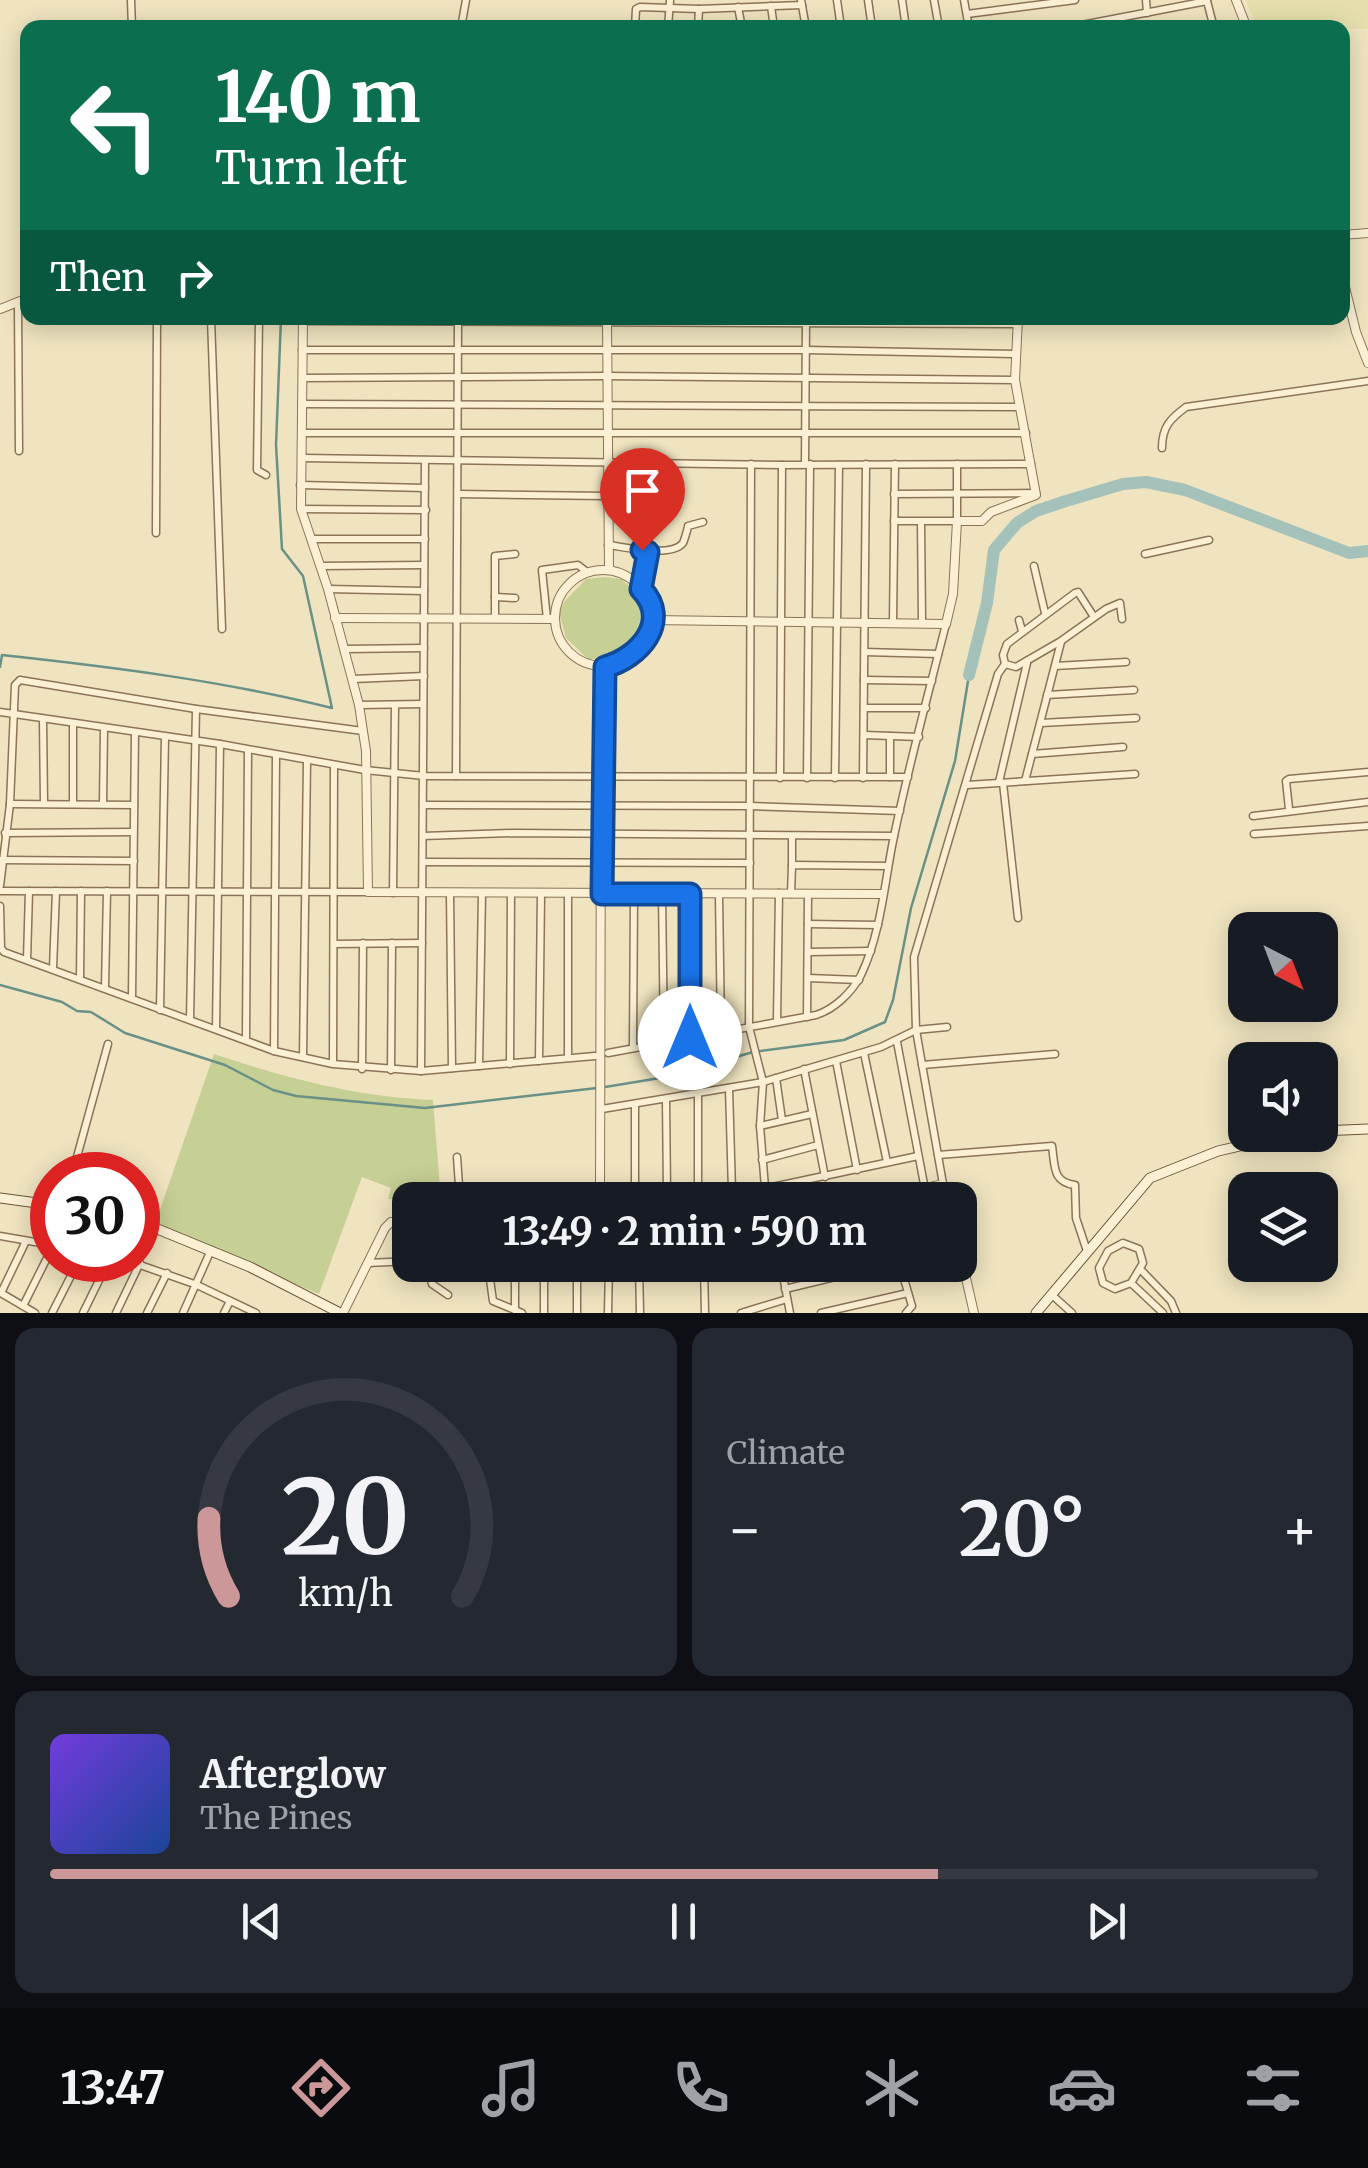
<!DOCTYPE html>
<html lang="en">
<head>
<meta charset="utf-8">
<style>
  :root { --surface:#171b24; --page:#242831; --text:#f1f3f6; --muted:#9ea1a6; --line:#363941; --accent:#cb9798 }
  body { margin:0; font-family:Merriweather,serif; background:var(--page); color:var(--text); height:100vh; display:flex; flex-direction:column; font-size:38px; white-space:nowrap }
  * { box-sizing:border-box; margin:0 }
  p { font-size:32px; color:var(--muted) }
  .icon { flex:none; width:55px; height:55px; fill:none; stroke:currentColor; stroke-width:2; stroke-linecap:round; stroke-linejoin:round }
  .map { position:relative; height:1313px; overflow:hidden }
  .side { display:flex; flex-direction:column; gap:15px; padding:15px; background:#0d0f14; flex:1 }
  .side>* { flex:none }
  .top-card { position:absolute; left:20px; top:20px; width:1330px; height:305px; border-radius:20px; box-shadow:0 5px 25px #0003; background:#0b6e4f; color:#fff; overflow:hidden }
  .needle { width:65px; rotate:138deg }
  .fabs { position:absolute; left:1228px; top:912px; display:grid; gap:20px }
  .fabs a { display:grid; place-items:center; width:110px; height:110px; border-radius:20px; background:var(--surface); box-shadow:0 5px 25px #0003; font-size:50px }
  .speed { position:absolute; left:30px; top:1152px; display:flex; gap:20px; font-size:50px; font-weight:700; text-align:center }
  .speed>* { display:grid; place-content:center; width:130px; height:130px; border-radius:50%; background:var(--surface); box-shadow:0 5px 25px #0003; line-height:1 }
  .speed .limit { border:15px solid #d22; background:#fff; color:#111 }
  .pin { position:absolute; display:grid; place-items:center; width:85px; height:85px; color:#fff; margin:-102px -42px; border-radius:50% 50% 50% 0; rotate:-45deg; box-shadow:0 0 10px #0007 }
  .pin .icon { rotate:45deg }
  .me { position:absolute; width:110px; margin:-55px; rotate:0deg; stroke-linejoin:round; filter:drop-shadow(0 0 8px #0008) }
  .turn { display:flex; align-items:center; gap:35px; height:210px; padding:0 30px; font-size:45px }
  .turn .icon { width:130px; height:130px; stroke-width:2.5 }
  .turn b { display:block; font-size:70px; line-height:85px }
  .then { display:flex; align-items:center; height:95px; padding:0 30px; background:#0003; gap:20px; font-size:38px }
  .big { font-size:75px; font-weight:700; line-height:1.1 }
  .side .widget { flex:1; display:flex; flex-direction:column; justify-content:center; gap:15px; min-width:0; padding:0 35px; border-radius:20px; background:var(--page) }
  .side .dial { align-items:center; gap:0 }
  .dial svg { height:260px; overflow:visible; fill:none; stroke:var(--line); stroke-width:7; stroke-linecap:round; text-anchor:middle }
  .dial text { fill:var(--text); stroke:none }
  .song { display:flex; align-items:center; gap:30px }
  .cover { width:120px; height:120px; border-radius:15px; background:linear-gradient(135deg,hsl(260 70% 55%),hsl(220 70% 35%)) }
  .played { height:10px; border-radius:5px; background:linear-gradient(90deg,var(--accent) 70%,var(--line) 70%) }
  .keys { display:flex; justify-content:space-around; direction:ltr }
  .heat { display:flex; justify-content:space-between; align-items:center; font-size:55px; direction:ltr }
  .side .tiles { flex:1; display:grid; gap:15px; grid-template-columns:1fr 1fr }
  .widget:last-child { grid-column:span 2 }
  .trip { position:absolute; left:392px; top:1182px; width:585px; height:100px; border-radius:20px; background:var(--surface); box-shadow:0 5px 25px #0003; font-weight:700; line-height:100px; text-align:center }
  .menu { display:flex; height:160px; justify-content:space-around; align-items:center; background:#090b0e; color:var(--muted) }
  .menu .icon { width:70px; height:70px }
  .menu .selected { color:var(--accent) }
  .menu b { font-size:45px; color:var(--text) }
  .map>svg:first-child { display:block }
</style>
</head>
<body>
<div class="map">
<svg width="1368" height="1313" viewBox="0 0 1368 1313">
  <rect width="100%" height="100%" fill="#f0e4c0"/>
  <path fill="#e6dfad" d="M1246 0H1368V29L1257 27Z"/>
  <g fill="#c6cf94">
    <path d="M605 577 621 579 646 601V635L622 659H588L566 638 559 612 565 601 586 579Z"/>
    <path d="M214 1054C286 1078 356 1097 433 1100L441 1200 388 1199 391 1188 362 1177 319 1294 155 1224Z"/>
  </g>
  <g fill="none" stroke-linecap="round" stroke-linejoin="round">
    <g stroke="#6a9188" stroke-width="2.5">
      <path d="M0 667 2 655C113 667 224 681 332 708L303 576 282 549 276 445 281 318"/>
      <path d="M0 985 62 1002 77 1011 91 1012 125 1033 225 1065 273 1090 296 1096 425 1108 597 1088"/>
      <path d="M605 1087 672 1076 753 1052 844 1040 885 1022 893 1000 911 908 955 761 969 675"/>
    </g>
    <path stroke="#a4c2ba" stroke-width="12" d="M969 675 987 603 994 550 1017 523 1036 511 1066 501 1123 484 1146 482 1185 490 1349 553 1368 551"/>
    <g stroke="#8b7457" stroke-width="9">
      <g id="minor">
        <path d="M131 0 132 28"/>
        <path d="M801 0 806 28"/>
        <path d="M837 0 841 28"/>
        <path d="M868 0 872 28"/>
        <path d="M902 0 906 28"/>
        <path d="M934 0 939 28"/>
        <path d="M964 0 969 28"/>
        <path d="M1146 0 1147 13"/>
        <path d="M1207 1 1214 28"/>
        <path d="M771 6 774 28"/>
        <path d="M738 7 742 28"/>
        <path d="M967 14 1075 0"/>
        <path d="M461 28 466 0"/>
        <path d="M635 28 636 9 640 7 699 9 802 5"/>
        <path d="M668 28 670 0"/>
        <path d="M698 28 699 9"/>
        <path d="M1066 28 1207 1"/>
        <path d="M18 303 19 451"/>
        <path d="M211 318 222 629"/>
        <path d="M259 318 257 470 266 475"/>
        <path d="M303 321 1017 324"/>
        <path d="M302 350H806L1015 354"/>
        <path d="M303 378 605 376 1015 380"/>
        <path d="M302 404 1020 407"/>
        <path d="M302 433H1026"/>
        <path d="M1162 448C1162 427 1170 419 1186 407L1368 381"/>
        <path d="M302 458 782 465 1031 464"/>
        <path d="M751 464 749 1027 763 1082 760 1126 766 1200"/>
        <path d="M805 464 806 318"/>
        <path d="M300 485 425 488"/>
        <path d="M458 494 606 496"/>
        <path d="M894 494 1036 493"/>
        <path d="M301 509 426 510"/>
        <path d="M894 521H957V464"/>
        <path d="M921 522 922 621"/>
        <path d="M156 533 157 318"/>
        <path d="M311 539H425"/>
        <path d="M608 545C625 547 671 558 683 543 684 541 688 528 688 526L703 522"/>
        <path d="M1145 554 1209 540"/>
        <path d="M321 566 424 565"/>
        <path d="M1034 566 1045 613"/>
        <path d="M328 589 424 591"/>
        <path d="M641 589 648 552"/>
        <path d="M495 597 515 598"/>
        <path d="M495 618V556L515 554"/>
        <path d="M547 619 542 570 578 565 587 572"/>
        <path d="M1019 620 1022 631"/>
        <path d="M893 621 895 464"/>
        <path d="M345 649 424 648"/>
        <path d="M865 652 938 654"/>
        <path d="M1005 664 1003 655 1007 644 1075 593 1078 592 1094 617"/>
        <path d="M1055 666 1126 662"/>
        <path d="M353 679 424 676"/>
        <path d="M864 680 932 681"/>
        <path d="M1047 695 1134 690"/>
        <path d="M359 705 423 704"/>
        <path d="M864 708H926"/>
        <path d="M0 712 220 744 365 770 424 776 908 777"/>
        <path d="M43 720 44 803"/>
        <path d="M73 723V804"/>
        <path d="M1041 723 1136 718"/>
        <path d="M864 735 919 737"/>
        <path d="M890 736V777"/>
        <path d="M1032 754 1123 747"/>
        <path d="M456 776 458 319"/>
        <path d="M780 778 782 465"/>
        <path d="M807 778 810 464"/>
        <path d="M835 778 839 465"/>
        <path d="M863 778 866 464"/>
        <path d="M1025 781 1061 642"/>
        <path d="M999 782 1027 663"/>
        <path d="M1003 783 1018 918"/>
        <path d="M967 785 1135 774"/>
        <path d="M103 803 104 729"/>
        <path d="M10 804 134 805"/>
        <path d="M423 805 750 806 900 811"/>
        <path d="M1289 809 1286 781 1289 779 1368 772"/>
        <path d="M1253 816 1368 802"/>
        <path d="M5 833 132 832"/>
        <path d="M1254 834 1368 826"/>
        <path d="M423 836 513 833 894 836"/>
        <path d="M1 860 134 861"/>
        <path d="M423 862 750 863"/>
        <path d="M792 865V837"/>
        <path d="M0 886 10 804 15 685 20 680 196 709 363 731"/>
        <path d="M0 891 368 892"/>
        <path d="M393 893 395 705"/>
        <path d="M450 893 452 1068"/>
        <path d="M662 894 664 1043"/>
        <path d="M690 894V1038"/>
        <path d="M791 894 792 865 888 866"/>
        <path d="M719 895 721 1032"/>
        <path d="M0 906 1 948 4 952 274 1051 333 1064 421 1071 595 1056"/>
        <path d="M808 924 878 925"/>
        <path d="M334 944 422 943"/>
        <path d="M808 952 871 951"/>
        <path d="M27 960 29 891"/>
        <path d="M53 968 56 891"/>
        <path d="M80 978 81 891"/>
        <path d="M808 978 859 980"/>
        <path d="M105 987 107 891"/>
        <path d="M132 997 135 733"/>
        <path d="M160 1010 165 737"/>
        <path d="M807 1017 808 894"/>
        <path d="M190 1020 196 709"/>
        <path d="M777 1021 779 893"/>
        <path d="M216 1029 220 744"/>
        <path d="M246 1038 248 750"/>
        <path d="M897 1042 927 1200"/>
        <path d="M633 1048 634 894"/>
        <path d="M274 1051 276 755"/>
        <path d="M608 1053 816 1015C835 1009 852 992 861 975 881 933 884 886 893 841 908 768 928 695 946 624"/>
        <path d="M864 1053 887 1162"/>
        <path d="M303 1057 307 761"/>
        <path d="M568 1058V894"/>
        <path d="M539 1061 541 894"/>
        <path d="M836 1061 857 1170"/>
        <path d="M333 1063 334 765"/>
        <path d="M510 1064 511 893"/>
        <path d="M922 1065 1055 1054"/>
        <path d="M479 1066 482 893"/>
        <path d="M362 1069 363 943"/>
        <path d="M804 1069 825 1177"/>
        <path d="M391 1070 392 943"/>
        <path d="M421 1071 425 460"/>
        <path d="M776 1078 782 1120"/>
        <path d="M729 1088 732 1191"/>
        <path d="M666 1099 667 1193"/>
        <path d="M635 1106V1200"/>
        <path d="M602 1109 763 1082 881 1047 916 1030 947 1027"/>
        <path d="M760 1126 812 1114"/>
        <path d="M938 1155 1052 1146C1055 1166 1052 1182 1075 1185L1076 1218 1087 1251"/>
        <path d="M457 1157 460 1200"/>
        <path d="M762 1160 818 1145"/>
        <path d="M72 1175 108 1044"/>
        <path d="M943 1184 916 1030 914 957 998 674 1005 664 1016 667 1061 641 1106 609 1120 603 1122 619"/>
        <path d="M636 1192 763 1189 918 1156"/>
        <path d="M698 1192V1095"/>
        <path d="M0 1236 52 1245"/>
        <path d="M1123 1243 1139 1249 1143 1263 1131 1283 1115 1289 1103 1283 1099 1268 1108 1251Z"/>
        <path d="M126 1260 197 1285 256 1313"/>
        <path d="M368 1263 410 1261"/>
        <path d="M427 1265 432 1284 448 1295"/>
        <path d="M488 1265 493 1301 522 1313"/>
        <path d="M577 1265V1313"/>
        <path d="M639 1265 640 1313"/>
        <path d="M704 1265 705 1313"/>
        <path d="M781 1265 790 1313"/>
        <path d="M900 1265 912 1306 906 1313"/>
        <path d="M705 1270 731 1265"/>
        <path d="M1141 1270 1171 1301 1176 1313"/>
        <path d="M1131 1283 1163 1313"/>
        <path d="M785 1289 885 1265"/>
        <path d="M1 1293 26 1241"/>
        <path d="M1 1293 35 1313"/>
        <path d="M1052 1295 1072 1313"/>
        <path d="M23 1306 52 1248"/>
        <path d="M515 1310V1265"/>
        <path d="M52 1313 79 1260"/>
        <path d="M83 1313 109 1260"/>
        <path d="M116 1313 140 1263"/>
        <path d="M147 1313 167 1273"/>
        <path d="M183 1313 211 1250"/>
        <path d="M224 1313 230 1301"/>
        <path d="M544 1313V1265"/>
        <path d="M608 1313 609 1265"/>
        <path d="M741 1313 787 1299"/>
        <path d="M821 1313 908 1293"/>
      </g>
    </g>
    <g stroke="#8b7457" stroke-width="10">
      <g id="tertiary">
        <path d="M1236 0 1247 28"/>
        <path d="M1342 235 1368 233"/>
        <path d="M1342 275 1356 332 1368 363"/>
        <path d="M0 309 28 298"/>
        <path d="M303 318 301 509 328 589 359 705 366 751 368 892 881 894"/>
        <path d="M607 318 609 568"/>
        <circle cx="603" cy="618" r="48"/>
        <path d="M335 618 554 619"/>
        <path d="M651 620 946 624 953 594 957 521H982L991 512 1036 495 1015 380 1018 318"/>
        <path d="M600 1200 601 776 605 667"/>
        <path d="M874 1200 943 1184 948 1200"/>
        <path d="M960 1252 974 1313"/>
        <path d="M343 1313 385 1228 391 1222H410"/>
      </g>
    </g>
    <g stroke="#6c553a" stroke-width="11">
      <g id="secondary">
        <path d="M1320 1131 1368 1129"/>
        <path d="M0 1198 52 1205"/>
        <path d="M138 1221 250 1267 340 1313"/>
        <path d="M1036 1313 1150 1178 1218 1151 1288 1135"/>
      </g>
    </g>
    <use href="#minor" stroke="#fbf0d4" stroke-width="6"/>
    <use href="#tertiary" stroke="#fbf0d4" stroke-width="8"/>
    <use href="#secondary" stroke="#fbf0d4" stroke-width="9"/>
  </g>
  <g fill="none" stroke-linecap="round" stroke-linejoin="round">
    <g stroke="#114b97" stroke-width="25">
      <path id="route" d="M642 550 648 552 641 589C672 621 639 658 605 667L602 894H690V1038"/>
    </g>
    <use href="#route" stroke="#1a73e8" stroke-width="18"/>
  </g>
</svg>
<div class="fabs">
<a><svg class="needle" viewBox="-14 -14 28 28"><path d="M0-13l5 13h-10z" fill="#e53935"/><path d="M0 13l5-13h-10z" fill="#9ea1a6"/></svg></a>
<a><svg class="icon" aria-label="sound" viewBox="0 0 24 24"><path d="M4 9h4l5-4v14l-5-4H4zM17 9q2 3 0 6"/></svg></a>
<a><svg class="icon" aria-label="layers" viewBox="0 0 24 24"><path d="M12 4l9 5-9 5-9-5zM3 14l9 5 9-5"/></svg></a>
</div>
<div class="speed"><div class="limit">30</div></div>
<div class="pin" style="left:642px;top:550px;background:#d93025"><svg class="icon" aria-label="arrive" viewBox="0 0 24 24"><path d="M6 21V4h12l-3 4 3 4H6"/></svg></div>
<svg class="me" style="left:690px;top:1038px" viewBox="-20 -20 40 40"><circle r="19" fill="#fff"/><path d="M0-13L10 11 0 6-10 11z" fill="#1a73e8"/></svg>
<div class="trip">13:49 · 2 min · 590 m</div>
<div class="top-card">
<div class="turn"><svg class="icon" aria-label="left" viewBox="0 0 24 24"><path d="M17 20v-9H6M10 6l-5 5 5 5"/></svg><div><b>140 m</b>Turn left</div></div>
<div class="then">Then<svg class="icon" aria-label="right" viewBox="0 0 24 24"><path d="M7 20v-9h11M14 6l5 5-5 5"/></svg></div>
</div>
</div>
<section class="side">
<div class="tiles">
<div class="widget dial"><svg viewBox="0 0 100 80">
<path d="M14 69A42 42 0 1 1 86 69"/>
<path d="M14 69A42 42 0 0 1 8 45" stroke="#cb9798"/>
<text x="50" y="56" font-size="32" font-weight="700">20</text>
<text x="50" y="72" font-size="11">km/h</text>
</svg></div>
<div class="widget"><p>Climate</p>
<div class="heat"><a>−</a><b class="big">20°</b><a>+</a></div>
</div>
<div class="widget">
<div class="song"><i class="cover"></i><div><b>Afterglow</b><p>The Pines</p></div></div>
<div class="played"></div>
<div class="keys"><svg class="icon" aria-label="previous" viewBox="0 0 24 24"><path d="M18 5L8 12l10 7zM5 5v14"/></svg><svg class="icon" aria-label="pause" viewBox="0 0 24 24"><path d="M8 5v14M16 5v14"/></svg><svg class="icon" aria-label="next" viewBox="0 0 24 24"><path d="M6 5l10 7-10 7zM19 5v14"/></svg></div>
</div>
</div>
</section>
<nav class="menu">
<b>13:47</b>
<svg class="icon selected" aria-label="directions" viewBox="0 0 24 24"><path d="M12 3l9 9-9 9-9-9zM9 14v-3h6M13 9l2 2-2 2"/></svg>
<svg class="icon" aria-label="music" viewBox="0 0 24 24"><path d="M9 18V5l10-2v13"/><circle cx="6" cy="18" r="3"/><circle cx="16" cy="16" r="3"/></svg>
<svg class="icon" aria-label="phone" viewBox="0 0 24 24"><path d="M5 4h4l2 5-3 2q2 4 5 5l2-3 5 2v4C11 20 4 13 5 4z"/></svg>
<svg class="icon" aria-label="climate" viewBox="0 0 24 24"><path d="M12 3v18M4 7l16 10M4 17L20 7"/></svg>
<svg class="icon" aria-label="car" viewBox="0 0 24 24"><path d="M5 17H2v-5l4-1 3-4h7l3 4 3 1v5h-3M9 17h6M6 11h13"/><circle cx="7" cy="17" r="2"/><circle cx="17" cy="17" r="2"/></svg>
<svg class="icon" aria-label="filters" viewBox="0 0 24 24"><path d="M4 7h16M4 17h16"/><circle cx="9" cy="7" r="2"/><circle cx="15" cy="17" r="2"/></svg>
</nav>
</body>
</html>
